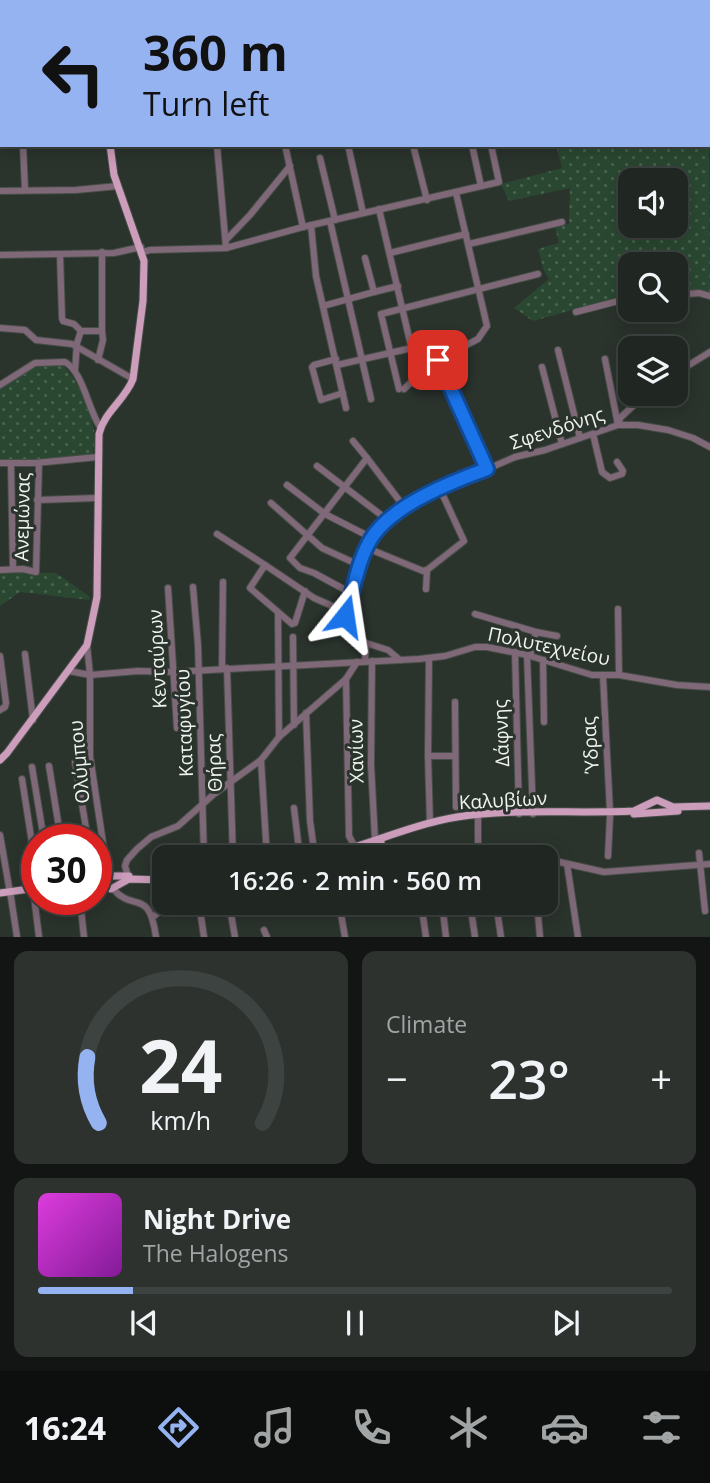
<!DOCTYPE html>
<html lang="en">
<head>
<meta charset="utf-8">
<style>
  :root { --surface:#202622; --page:#2d322f; --text:#f1f3f6; --muted:#a2a5a5; --line:#3d4340; --accent:#95b2f1 }
  body { margin:0; font-family:"Open Sans",sans-serif; background:var(--page); color:var(--text); height:100vh; display:flex; flex-direction:column; font-size:26px; white-space:nowrap }
  * { box-sizing:border-box; margin:0 }
  p { font-size:23px; color:var(--muted) }
  .icon { flex:none; width:38px; height:38px; fill:none; stroke:currentColor; stroke-width:2; stroke-linecap:round; stroke-linejoin:round }
  .map { position:relative; height:937px; overflow:hidden }
  .sheet { display:flex; flex-direction:column; gap:14px; padding:14px; background:#121513; flex:1 }
  .sheet>* { flex:none }
  .hud { position:absolute; left:0px; top:0px; width:710px; height:147px; box-shadow:0 4px 18px #0003,0 0 0 2px var(--line); background:#95b2f1; color:#111; overflow:hidden }
  .tools { position:absolute; left:618px; top:168px; display:grid; gap:14px }
  .tools a { display:grid; place-items:center; width:70px; height:70px; border-radius:14px; background:var(--surface); box-shadow:0 4px 18px #0003,0 0 0 2px var(--line); font-size:35px }
  .speed { position:absolute; left:21px; top:824px; display:flex; gap:14px; font-size:35px; font-weight:700; text-align:center }
  .speed>* { display:grid; place-content:center; width:91px; height:91px; border-radius:50%; background:var(--surface); box-shadow:0 4px 18px #0003,0 0 0 2px var(--line); line-height:1 }
  .speed .limit { border:10px solid #d22; background:#fff; color:#111 }
  .pin { position:absolute; display:grid; place-items:center; width:60px; height:60px; color:#fff; margin:-30px; border-radius:14px; box-shadow:0 4px 10px #0006 }
  .me { position:absolute; width:77px; margin:-38px; rotate:15deg; stroke-linejoin:round; filter:drop-shadow(0 0 5px #0008) }
  .turn { display:flex; align-items:center; gap:24px; height:147px; padding:0 28px; font-size:32px }
  .turn .icon { width:91px; height:91px; stroke-width:2.5 }
  .turn b { display:block; font-size:49px; line-height:60px }
  .big { font-size:52px; font-weight:600; line-height:1.1 }
  .sheet .card { flex:1; display:flex; flex-direction:column; justify-content:center; gap:10px; min-width:0; padding:0 24px; border-radius:14px; background:var(--page) }
  .sheet .dial { align-items:center; gap:0 }
  .dial svg { height:182px; overflow:visible; fill:none; stroke:var(--line); stroke-width:7; stroke-linecap:round; text-anchor:middle }
  .dial text { fill:var(--text); stroke:none }
  .song { display:flex; align-items:center; gap:21px }
  .cover { width:84px; height:84px; border-radius:10px; background:linear-gradient(135deg,hsl(300 70% 55%),hsl(290 70% 35%)) }
  .played { height:7px; border-radius:4px; background:linear-gradient(90deg,var(--accent) 15%,var(--line) 15%) }
  .keys { display:flex; justify-content:space-around; direction:ltr }
  .heat { display:flex; justify-content:space-between; align-items:center; font-size:38px; direction:ltr }
  .sheet .tiles { flex:1; display:grid; gap:14px; grid-template-columns:1fr 1fr }
  .card:last-child { grid-column:span 2 }
  .trip { position:absolute; left:152px; top:845px; width:406px; height:70px; border-radius:14px; background:var(--surface); box-shadow:0 4px 18px #0003,0 0 0 2px var(--line); font-weight:600; line-height:70px; text-align:center }
  .dock { display:flex; height:112px; justify-content:space-around; align-items:center; background:#0d0f0e; color:var(--muted) }
  .dock .icon { width:49px; height:49px }
  .dock .active { color:var(--accent) }
  .dock b { font-size:32px; color:var(--text) }
  .map>svg:first-child { display:block }
</style>
</head>
<body>
<div class="map">
<svg width="710" height="937" viewBox="0 0 710 937">
  <defs>
    <pattern id="grass-dots" width="8" height="8" patternUnits="userSpaceOnUse" patternTransform="scale(1.75)"><rect width="8" height="8" fill="#2a4831"/><path d="M2 2h.1M6 6h.1" fill="none" stroke="#49634f" stroke-width="1.8" stroke-linecap="round"/></pattern>
  </defs>
  <rect width="100%" height="100%" fill="#2b332d"/>
  <g fill="url(#grass-dots)" fill-rule="evenodd">
    <path d="M709 118 710 297 676 294V264H630V296H622L533 321 514 308 549 279 544 271 538 249 559 243 555 227 569 224 570 188 509 201 501 184 562 168 556 145H709ZM630 180H676V226H630Z"/>
    <path d="M60 364C76 373 91 413 94 430 95 438 94 446 93 454L38 461H0V388L35 366Z"/>
    <path d="M14 572 56 573 89 596 90 600 20 592 0 606V574Z"/>
  </g>
  <g fill="none" stroke-linecap="round" stroke-linejoin="round">
    <g stroke="#474e48" stroke-width="8">
      <g id="minor">
        <path d="M22 0V2"/>
        <path d="M201 0V2"/>
        <path d="M266 0V2"/>
        <path d="M449 2V0"/>
        <path d="M531 2 532 0"/>
        <path d="M685 2 689 0"/>
        <path d="M0 5H2"/>
        <path d="M709 115 710 116"/>
        <path d="M23 145 25 190"/>
        <path d="M217 145 226 248"/>
        <path d="M285 145 303 227"/>
        <path d="M348 145 363 213"/>
        <path d="M413 145 427 200"/>
        <path d="M472 145 481 186"/>
        <path d="M320 158 335 220"/>
        <path d="M0 191 76 190 118 186"/>
        <path d="M456 193 487 326 478 339 438 360 487 469"/>
        <path d="M379 209 418 376 404 389"/>
        <path d="M330 221 371 399"/>
        <path d="M311 225 316 276 346 408"/>
        <path d="M226 240 250 215 290 166"/>
        <path d="M469 244 562 222"/>
        <path d="M102 252V331"/>
        <path d="M143 252 150 250 226 248 303 227 499 182 491 145"/>
        <path d="M390 253 466 234"/>
        <path d="M60 254 62 318 63 321 74 324 81 331H102L103 340 98 360"/>
        <path d="M0 255 114 253 141 247"/>
        <path d="M365 258 374 292 398 286"/>
        <path d="M676 295 699 293 710 296"/>
        <path d="M323 306 374 292"/>
        <path d="M576 312 630 298"/>
        <path d="M0 328 25 330 36 340 72 344 133 379"/>
        <path d="M558 350 580 438"/>
        <path d="M336 359 314 365 312 367 321 400 343 393"/>
        <path d="M605 359 618 425"/>
        <path d="M337 365 412 348"/>
        <path d="M542 367 562 444"/>
        <path d="M75 370 77 343 81 331"/>
        <path d="M676 373 710 352"/>
        <path d="M0 385 35 363 65 362C83 372 88 409 100 427"/>
        <path d="M399 389 381 314 538 274"/>
        <path d="M619 423 620 418 646 394"/>
        <path d="M593 434 602 472 610 478 622 474 623 471 617 462"/>
        <path d="M367 458 405 508"/>
        <path d="M0 463H35L98 457"/>
        <path d="M11 464 13 569"/>
        <path d="M317 466 389 521"/>
        <path d="M287 485 325 514 372 538"/>
        <path d="M37 500 97 498"/>
        <path d="M271 503 322 548 361 566"/>
        <path d="M217 534 265 565"/>
        <path d="M367 548 423 571 427 570"/>
        <path d="M0 570 23 569 36 572 39 463"/>
        <path d="M193 587 198 645 204 858"/>
        <path d="M168 588 177 728"/>
        <path d="M426 589 427 570 464 541 440 489"/>
        <path d="M305 591 295 623 292 624 250 588 265 565 314 598 346 612"/>
        <path d="M351 593 314 573 300 568 290 558 367 458 353 441"/>
        <path d="M618 609 619 675"/>
        <path d="M278 614 279 737"/>
        <path d="M475 614 536 632"/>
        <path d="M293 637 294 725"/>
        <path d="M366 643 388 650 400 660"/>
        <path d="M87 645 90 675V756L108 876"/>
        <path d="M515 652 519 814"/>
        <path d="M25 654 33 720"/>
        <path d="M527 655 533 814"/>
        <path d="M0 656 6 703 5 707 0 710"/>
        <path d="M530 656 536 632 557 636"/>
        <path d="M429 658 428 756 430 823"/>
        <path d="M543 660 544 722"/>
        <path d="M365 661 366 643 344 624 354 582 372 538 401 511 421 498 515 457 545 450 618 425H638L668 430 693 438 710 447"/>
        <path d="M372 661 371 765 375 840"/>
        <path d="M222 668 223 582"/>
        <path d="M227 668 233 858"/>
        <path d="M69 671 90 675 138 671 173 672 419 659 445 656 475 647H487L527 655 592 675H619L677 685 710 687"/>
        <path d="M603 676 610 812"/>
        <path d="M346 679 349 836 355 847"/>
        <path d="M455 702 456 807"/>
        <path d="M306 713 310 821 315 857"/>
        <path d="M428 756H455"/>
        <path d="M261 760 267 858"/>
        <path d="M49 766 61 840"/>
        <path d="M32 767 44 840"/>
        <path d="M22 779 37 875"/>
        <path d="M294 808 300 858"/>
        <path d="M0 835 9 887"/>
        <path d="M88 840 75 762 80 757 90 756"/>
        <path d="M699 853 705 911"/>
        <path d="M608 856 610 816"/>
        <path d="M390 858 437 856 477 858"/>
        <path d="M478 858V819"/>
        <path d="M546 859 604 872 710 864"/>
        <path d="M567 864 578 937"/>
        <path d="M128 876 125 866 127 860 137 849 151 837 178 826 214 794 261 760 279 737 346 679 357 662"/>
        <path d="M33 888 39 937"/>
        <path d="M113 889C134 913 149 887 156 937"/>
        <path d="M10 891 17 937"/>
        <path d="M80 900 84 937"/>
        <path d="M199 903 204 937"/>
        <path d="M229 903 235 937"/>
        <path d="M339 903 345 937"/>
        <path d="M421 903 426 937"/>
        <path d="M442 903 446 937"/>
        <path d="M470 903 475 937"/>
        <path d="M496 903 501 937"/>
        <path d="M537 903 540 937"/>
        <path d="M153 917 160 911 164 880"/>
        <path d="M264 930 267 937"/>
      </g>
    </g>
    <g stroke="#474e48" stroke-width="9">
      <g id="major">
        <path d="M83 0V2"/>
        <path d="M0 760 7 753 87 645 97 597 99 434C104 412 125 400 133 379L143 301 144 261 114 175 110 145"/>
        <path d="M634 814 678 811"/>
        <path d="M335 857 355 858"/>
        <path d="M314 858C363 848 408 825 457 817 515 808 575 814 634 811L657 800 673 807 710 806"/>
        <path d="M361 858 370 848 381 842"/>
        <path d="M96 882 111 889 129 879 164 880"/>
        <path d="M105 886 104 880 108 876H129"/>
        <path d="M0 893 37 888"/>
      </g>
    </g>
    <use href="#minor" stroke="#7f6877" stroke-width="6"/>
    <use href="#major" stroke="#cd9dbc" stroke-width="7"/>
  </g>
  <g fill="none" stroke-linecap="round" stroke-linejoin="round">
    <g stroke="#114b97" stroke-width="18">
      <path id="route" d="M345 616C354 591 357 562 371 539 392 505 451 482 487 469L438 360"/>
    </g>
    <use href="#route" stroke="#1a73e8" stroke-width="12"/>
  </g>
  <g text-anchor="middle" stroke-width="6" stroke-linejoin="round" paint-order="stroke">
    <g font-size="19" fill="#f0f5f1" stroke="#2b332d">
      <text transform="translate(557 428) rotate(-18)" y="7">Σφενδόνης</text>
      <text transform="translate(22 517) rotate(-89)" y="7">Ανεμώνας</text>
      <text transform="translate(549 646) rotate(12)" y="7">Πολυτεχνείου</text>
      <text transform="translate(157 659) rotate(-93)" y="7">Κενταύρων</text>
      <text transform="translate(184 723) rotate(-92)" y="7">Καταφυγίου</text>
      <text transform="translate(501 733) rotate(-92)" y="7">Δάφνης</text>
      <text transform="translate(590 745) rotate(-94)" y="7">Ύδρας</text>
      <text transform="translate(356 751) rotate(-91)" y="7">Χανίων</text>
      <text transform="translate(79 762) rotate(-95)" y="7">Ολύμπου</text>
      <text transform="translate(214 763) rotate(-92)" y="7">Θήρας</text>
      <text transform="translate(503 800) rotate(-3)" y="7">Καλυβίων</text>
    </g>
  </g>
</svg>
<div class="tools">
<a><svg class="icon" aria-label="sound" viewBox="0 0 24 24"><path d="M4 9h4l5-4v14l-5-4H4zM17 9q2 3 0 6"/></svg></a>
<a><svg class="icon" aria-label="search" viewBox="0 0 24 24"><circle cx="10" cy="10" r="6"/><path d="M15 15l6 6"/></svg></a>
<a><svg class="icon" aria-label="layers" viewBox="0 0 24 24"><path d="M12 4l9 5-9 5-9-5zM3 14l9 5 9-5"/></svg></a>
</div>
<div class="speed"><div class="limit">30</div></div>
<div class="pin" style="left:438px;top:360px;background:#d93025"><svg class="icon" aria-label="arrive" viewBox="0 0 24 24"><path d="M6 21V4h12l-3 4 3 4H6"/></svg></div>
<svg class="me" style="left:345px;top:616px" viewBox="-20 -20 40 40"><path d="M0-17L14 15 0 8-14 15z" fill="#1a73e8" stroke="#fff" stroke-width="4"/></svg>
<div class="trip">16:26 · 2 min · 560 m</div>
<div class="hud">
<div class="turn"><svg class="icon" aria-label="left" viewBox="0 0 24 24"><path d="M17 20v-9H6M10 6l-5 5 5 5"/></svg><div><b>360 m</b>Turn left</div></div>
</div>
</div>
<section class="sheet">
<div class="tiles">
<div class="card dial"><svg viewBox="0 0 100 80">
<path d="M14 69A42 42 0 1 1 86 69"/>
<path d="M14 69A42 42 0 0 1 9 40" stroke="#95b2f1"/>
<text x="50" y="56" font-size="32" font-weight="700">24</text>
<text x="50" y="72" font-size="11">km/h</text>
</svg></div>
<div class="card"><p>Climate</p>
<div class="heat"><a>−</a><b class="big">23°</b><a>+</a></div>
</div>
<div class="card">
<div class="song"><i class="cover"></i><div><b>Night Drive</b><p>The Halogens</p></div></div>
<div class="played"></div>
<div class="keys"><svg class="icon" aria-label="previous" viewBox="0 0 24 24"><path d="M18 5L8 12l10 7zM5 5v14"/></svg><svg class="icon" aria-label="pause" viewBox="0 0 24 24"><path d="M8 5v14M16 5v14"/></svg><svg class="icon" aria-label="next" viewBox="0 0 24 24"><path d="M6 5l10 7-10 7zM19 5v14"/></svg></div>
</div>
</div>
</section>
<nav class="dock">
<b>16:24</b>
<svg class="icon active" aria-label="directions" viewBox="0 0 24 24"><path d="M12 3l9 9-9 9-9-9zM9 14v-3h6M13 9l2 2-2 2"/></svg>
<svg class="icon" aria-label="music" viewBox="0 0 24 24"><path d="M9 18V5l10-2v13"/><circle cx="6" cy="18" r="3"/><circle cx="16" cy="16" r="3"/></svg>
<svg class="icon" aria-label="phone" viewBox="0 0 24 24"><path d="M5 4h4l2 5-3 2q2 4 5 5l2-3 5 2v4C11 20 4 13 5 4z"/></svg>
<svg class="icon" aria-label="climate" viewBox="0 0 24 24"><path d="M12 3v18M4 7l16 10M4 17L20 7"/></svg>
<svg class="icon" aria-label="car" viewBox="0 0 24 24"><path d="M5 17H2v-5l4-1 3-4h7l3 4 3 1v5h-3M9 17h6M6 11h13"/><circle cx="7" cy="17" r="2"/><circle cx="17" cy="17" r="2"/></svg>
<svg class="icon" aria-label="filters" viewBox="0 0 24 24"><path d="M4 7h16M4 17h16"/><circle cx="9" cy="7" r="2"/><circle cx="15" cy="17" r="2"/></svg>
</nav>
</body>
</html>
